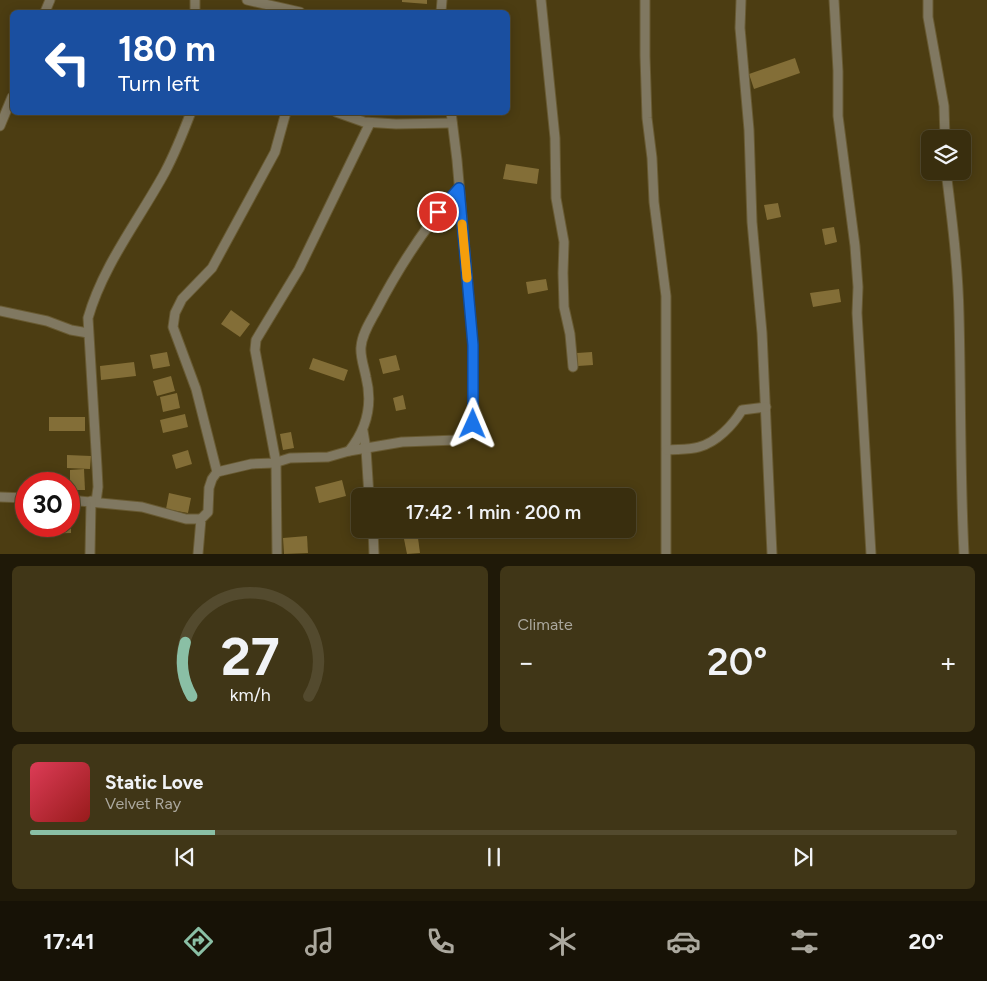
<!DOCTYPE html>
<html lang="en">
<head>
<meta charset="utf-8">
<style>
  :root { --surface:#392e0e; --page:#403617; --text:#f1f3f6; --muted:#aba89e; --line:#534a2e; --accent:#8abfa5 }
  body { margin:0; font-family:Figtree,sans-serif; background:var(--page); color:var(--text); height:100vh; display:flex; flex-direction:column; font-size:19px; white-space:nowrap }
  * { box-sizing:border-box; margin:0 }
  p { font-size:16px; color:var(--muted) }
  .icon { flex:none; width:28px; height:28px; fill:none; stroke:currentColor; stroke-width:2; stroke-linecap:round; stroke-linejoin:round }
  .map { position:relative; height:554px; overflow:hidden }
  .sheet { display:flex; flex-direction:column; gap:12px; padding:12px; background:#1f1908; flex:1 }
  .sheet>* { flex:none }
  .hud { position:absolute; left:10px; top:10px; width:500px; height:105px; border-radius:8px; box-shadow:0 2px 12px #0003,0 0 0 1px var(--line); background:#1a4fa0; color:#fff; overflow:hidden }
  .controls { position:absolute; left:921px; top:130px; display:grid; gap:10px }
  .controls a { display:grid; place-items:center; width:50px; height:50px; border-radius:8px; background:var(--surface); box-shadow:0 2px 12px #0003,0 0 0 1px var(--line); font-size:25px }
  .speed { position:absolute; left:15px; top:472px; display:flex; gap:10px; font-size:25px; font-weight:700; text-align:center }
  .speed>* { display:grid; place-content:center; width:65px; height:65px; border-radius:50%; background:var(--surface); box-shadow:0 2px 12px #0003,0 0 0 1px var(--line); line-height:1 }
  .speed .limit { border:8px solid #d22; background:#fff; color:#111 }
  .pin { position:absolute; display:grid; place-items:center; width:42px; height:42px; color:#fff; margin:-21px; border:2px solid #fff; border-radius:50%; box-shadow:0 1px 5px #0007 }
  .me { position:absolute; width:55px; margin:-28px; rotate:1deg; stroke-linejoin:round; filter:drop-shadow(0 0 4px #0008) }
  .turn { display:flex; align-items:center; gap:18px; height:105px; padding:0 25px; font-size:22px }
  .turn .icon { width:65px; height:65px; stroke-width:2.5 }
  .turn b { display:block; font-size:35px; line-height:42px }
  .big { font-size:38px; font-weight:600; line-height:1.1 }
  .sheet .card { flex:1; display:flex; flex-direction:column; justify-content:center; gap:8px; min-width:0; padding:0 18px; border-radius:8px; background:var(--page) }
  .sheet .dial { align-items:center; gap:0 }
  .dial svg { height:130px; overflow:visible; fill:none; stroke:var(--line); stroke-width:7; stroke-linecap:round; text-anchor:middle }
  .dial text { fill:var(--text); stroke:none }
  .song { display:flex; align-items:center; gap:15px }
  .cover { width:60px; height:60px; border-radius:8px; background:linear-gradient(135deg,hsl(350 70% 55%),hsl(0 70% 35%)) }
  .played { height:5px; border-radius:2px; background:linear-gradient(90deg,var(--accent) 20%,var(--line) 20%) }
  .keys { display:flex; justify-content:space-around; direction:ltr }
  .heat { display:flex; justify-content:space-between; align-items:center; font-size:28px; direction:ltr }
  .sheet .tiles { flex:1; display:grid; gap:12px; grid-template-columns:1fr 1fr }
  .card:last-child { grid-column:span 2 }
  .trip { position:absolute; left:351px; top:488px; width:285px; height:50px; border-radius:8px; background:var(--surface); box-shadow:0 2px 12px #0003,0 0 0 1px var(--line); font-weight:600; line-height:50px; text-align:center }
  .dock { display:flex; height:80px; justify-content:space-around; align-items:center; background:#171206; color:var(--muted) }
  .dock .icon { width:35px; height:35px }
  .dock .selected { color:var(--accent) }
  .dock b { font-size:22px; color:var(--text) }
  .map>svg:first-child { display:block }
</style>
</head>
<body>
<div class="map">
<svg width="987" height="554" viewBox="0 0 987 554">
  <rect width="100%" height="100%" fill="#4c3d12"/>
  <g fill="#836e37">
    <path d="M402 0H427V4L402 2Z"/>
    <path d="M795 58 800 73 754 89 749 74Z"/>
    <path d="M506 164 539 169 537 184 503 179Z"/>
    <path d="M778 203 781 217 767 220 764 205Z"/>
    <path d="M834 227 837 242 825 245 822 229Z"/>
    <path d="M546 279 548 290 528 294 526 282Z"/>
    <path d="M839 289 841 302 813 307 810 293Z"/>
    <path d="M231 310 250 324 240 337 221 324Z"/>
    <path d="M167 352 170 366 153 369 150 355Z"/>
    <path d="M592 352 593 365 578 366 577 353Z"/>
    <path d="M396 355 400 370 383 374 379 359Z"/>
    <path d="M313 358 348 370 344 381 309 369Z"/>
    <path d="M134 362 136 376 101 380 100 366Z"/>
    <path d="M171 376 175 391 157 396 153 381Z"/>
    <path d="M177 393 180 408 163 412 160 397Z"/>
    <path d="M403 395 406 409 396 411 393 398Z"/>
    <path d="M185 414 188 427 163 433 160 420Z"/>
    <rect x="49" y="417" width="36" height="14"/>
    <path d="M291 432 294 448 283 450 280 434Z"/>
    <path d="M188 450 192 464 176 469 172 455Z"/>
    <path d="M67 455 91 456 90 469 67 468Z"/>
    <path d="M84 469 85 490H70V470Z"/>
    <path d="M46 475 47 484H33L32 477Z"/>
    <path d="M342 480 346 496 319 503 315 487Z"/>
    <path d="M169 493 191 498 188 513 166 509Z"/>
    <path d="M71 517V533L38 534 37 526H69V518Z"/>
    <path d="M307 536 308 553 284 554 283 538Z"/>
    <path d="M418 538 420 553 407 554 404 539Z"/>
  </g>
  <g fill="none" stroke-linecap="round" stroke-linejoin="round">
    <g stroke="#685a32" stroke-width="11">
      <g id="minor">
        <path d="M195 0V12"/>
        <path d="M247 0 300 12"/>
        <path d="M541 0 555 138 556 198 564 242 563 273 564 307 570 334 573 367"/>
        <path d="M645 0V56L647 118 652 158 654 202 666 296V554"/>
        <path d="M741 0 740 28 749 130 752 222 762 333 772 554"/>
        <path d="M834 0 838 71V116L855 246 858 287 857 313 871 554"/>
        <path d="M928 0V17L944 106 945 139"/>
        <path d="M45 12 50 0"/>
        <path d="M441 12 442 0"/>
        <path d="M336 112 364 122 396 124 452 123"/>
        <path d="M0 126 12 97"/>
        <path d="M946 171C952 219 958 266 959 315 961 394 960 474 964 554"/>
        <path d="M0 311 47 321 71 330 88 333"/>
        <path d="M363 431 366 449 369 496"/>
        <path d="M667 450C678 449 689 450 699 447 717 442 733 425 742 410L766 407"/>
        <path d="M349 451C367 429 373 405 366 377 364 367 360 356 361 347 362 334 370 322 376 311 399 267 426 225 459 188"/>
        <path d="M217 472 196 389 173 327 175 313 182 299 212 268 275 152 286 112"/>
        <path d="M0 497 26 498"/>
        <path d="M69 500 142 507 186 519H201"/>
        <path d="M96 502 98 487 97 467 88 318C103 265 139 220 165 172 175 153 183 133 191 112"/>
        <path d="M373 529 374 554"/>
        <path d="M90 554 91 501"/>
        <path d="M198 554 201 519 208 512 209 488 212 479 217 472 251 464 274 463 290 458 328 457 349 451 402 442 457 440C467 437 470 434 473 424V345L457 160 451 112"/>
        <path d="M277 554 276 462 255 350 256 340 299 269 370 123"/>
      </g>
    </g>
    <use href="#minor" stroke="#807861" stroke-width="9"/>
  </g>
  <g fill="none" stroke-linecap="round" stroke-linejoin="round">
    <g stroke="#114b97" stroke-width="12">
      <path id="route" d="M438 212 459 188 473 345V424"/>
    </g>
    <use href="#route" stroke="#1a73e8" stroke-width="9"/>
    <path stroke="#f59e0b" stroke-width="9" d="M462 224 467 278"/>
  </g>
</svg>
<div class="controls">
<a><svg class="icon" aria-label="layers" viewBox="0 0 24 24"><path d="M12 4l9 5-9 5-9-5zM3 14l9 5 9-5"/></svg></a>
</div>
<div class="speed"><div class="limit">30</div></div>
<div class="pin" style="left:438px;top:212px;background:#d93025"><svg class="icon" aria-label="arrive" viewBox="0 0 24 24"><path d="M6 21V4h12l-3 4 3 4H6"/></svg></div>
<svg class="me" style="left:473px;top:424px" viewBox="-20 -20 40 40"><path d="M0-17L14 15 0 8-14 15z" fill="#1a73e8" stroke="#fff" stroke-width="4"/></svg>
<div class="trip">17:42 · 1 min · 200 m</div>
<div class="hud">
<div class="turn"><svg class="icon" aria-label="left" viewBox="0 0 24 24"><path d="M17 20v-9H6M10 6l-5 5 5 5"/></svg><div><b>180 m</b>Turn left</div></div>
</div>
</div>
<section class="sheet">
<div class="tiles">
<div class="card dial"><svg viewBox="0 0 100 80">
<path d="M14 69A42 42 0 1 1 86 69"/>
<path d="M14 69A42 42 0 0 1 10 36" stroke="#8abfa5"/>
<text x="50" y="56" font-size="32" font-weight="700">27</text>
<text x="50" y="72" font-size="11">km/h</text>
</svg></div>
<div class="card"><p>Climate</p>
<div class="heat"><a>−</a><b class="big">20°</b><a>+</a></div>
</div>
<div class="card">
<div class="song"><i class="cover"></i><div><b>Static Love</b><p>Velvet Ray</p></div></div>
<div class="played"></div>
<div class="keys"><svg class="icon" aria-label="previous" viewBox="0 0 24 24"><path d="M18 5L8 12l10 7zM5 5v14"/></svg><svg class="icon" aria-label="pause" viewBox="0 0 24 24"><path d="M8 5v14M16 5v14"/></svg><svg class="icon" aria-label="next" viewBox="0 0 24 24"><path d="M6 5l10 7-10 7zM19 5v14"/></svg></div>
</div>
</div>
</section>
<nav class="dock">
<b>17:41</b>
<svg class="icon selected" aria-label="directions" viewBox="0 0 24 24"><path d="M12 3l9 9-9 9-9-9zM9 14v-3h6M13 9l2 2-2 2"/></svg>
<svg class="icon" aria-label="music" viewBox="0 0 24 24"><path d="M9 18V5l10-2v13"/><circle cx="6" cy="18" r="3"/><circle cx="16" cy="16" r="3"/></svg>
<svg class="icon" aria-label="phone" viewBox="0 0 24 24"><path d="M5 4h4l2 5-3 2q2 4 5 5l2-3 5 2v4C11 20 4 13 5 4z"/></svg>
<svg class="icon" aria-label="climate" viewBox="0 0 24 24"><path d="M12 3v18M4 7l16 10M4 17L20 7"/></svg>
<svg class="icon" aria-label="car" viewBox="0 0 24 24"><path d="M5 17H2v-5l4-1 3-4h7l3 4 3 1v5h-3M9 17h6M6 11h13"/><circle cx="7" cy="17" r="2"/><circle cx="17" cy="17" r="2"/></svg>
<svg class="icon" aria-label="filters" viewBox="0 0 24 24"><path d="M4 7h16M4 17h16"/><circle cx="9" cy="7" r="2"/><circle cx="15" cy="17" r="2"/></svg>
<b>20°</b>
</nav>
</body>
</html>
